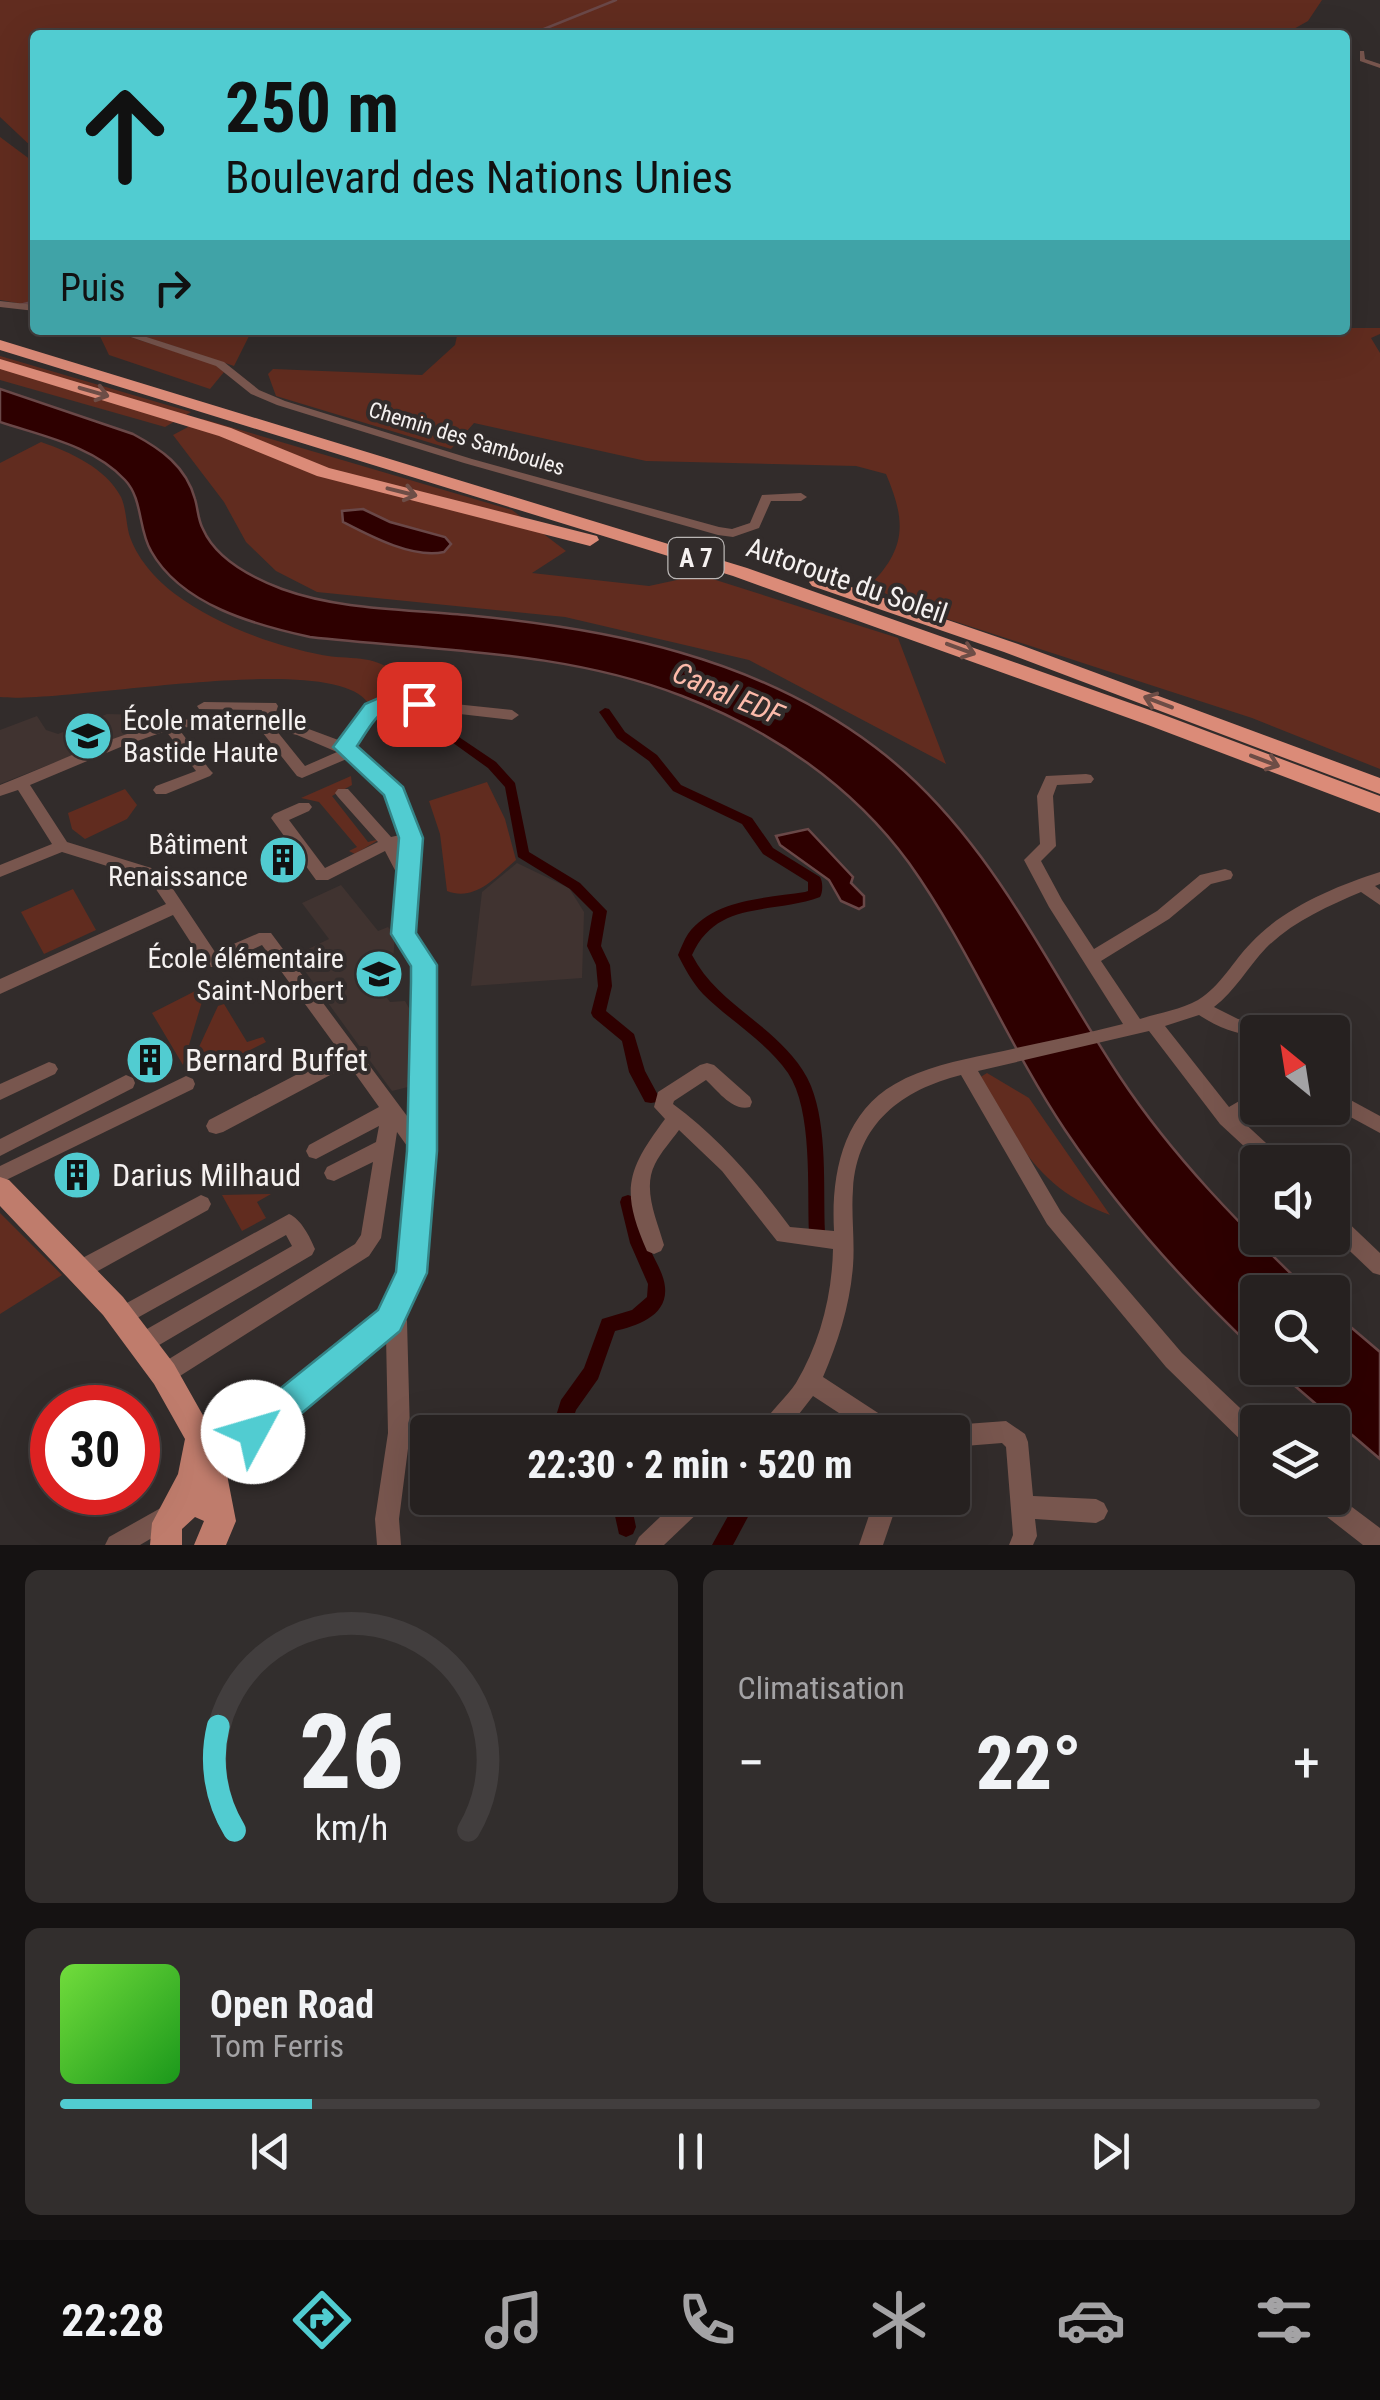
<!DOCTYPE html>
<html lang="fr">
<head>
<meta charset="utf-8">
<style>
  :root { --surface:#262120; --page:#322e2d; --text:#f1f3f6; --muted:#a4a3a5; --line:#423e3e; --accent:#51ccd1 }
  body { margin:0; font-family:"Roboto Condensed",sans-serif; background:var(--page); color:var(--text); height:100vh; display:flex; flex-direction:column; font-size:38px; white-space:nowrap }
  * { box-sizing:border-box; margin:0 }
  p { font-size:32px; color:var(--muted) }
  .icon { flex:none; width:55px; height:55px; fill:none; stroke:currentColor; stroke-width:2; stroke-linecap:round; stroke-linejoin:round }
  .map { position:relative; height:1545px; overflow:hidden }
  .drawer { display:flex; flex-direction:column; gap:25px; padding:25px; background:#151212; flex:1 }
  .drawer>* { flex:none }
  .hud { position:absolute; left:30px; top:30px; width:1320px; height:305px; border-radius:10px; box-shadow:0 10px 40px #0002,0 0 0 2px var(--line); background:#51ccd1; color:#111; overflow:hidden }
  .needle { width:65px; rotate:330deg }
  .controls { position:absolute; left:1240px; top:1015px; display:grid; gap:20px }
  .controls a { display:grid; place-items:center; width:110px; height:110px; border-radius:10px; background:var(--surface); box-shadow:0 10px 40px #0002,0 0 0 2px var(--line); font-size:50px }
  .speed { position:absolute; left:30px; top:1385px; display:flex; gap:20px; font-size:50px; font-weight:700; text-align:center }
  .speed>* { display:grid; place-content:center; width:130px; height:130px; border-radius:50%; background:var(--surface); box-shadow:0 10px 40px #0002,0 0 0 2px var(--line); line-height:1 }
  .speed .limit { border:15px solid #d22; background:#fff; color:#111 }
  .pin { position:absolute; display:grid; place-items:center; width:85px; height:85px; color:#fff; margin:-42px; border-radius:20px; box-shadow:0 5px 15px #0006 }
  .me { position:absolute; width:110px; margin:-55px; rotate:51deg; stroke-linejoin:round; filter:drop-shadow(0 0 8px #0008) }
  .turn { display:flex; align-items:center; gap:35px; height:210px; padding:0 30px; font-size:45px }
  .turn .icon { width:130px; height:130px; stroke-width:2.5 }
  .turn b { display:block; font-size:70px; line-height:85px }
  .then { display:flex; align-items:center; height:95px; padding:0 30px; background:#0003; gap:20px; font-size:38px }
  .big { font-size:75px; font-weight:800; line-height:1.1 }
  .drawer .widget { flex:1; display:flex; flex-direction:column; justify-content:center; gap:15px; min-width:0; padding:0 35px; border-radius:15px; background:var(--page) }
  .drawer .dial { align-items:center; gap:0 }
  .dial svg { height:260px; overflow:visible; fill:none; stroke:var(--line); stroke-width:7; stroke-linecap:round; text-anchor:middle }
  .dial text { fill:var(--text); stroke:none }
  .song { display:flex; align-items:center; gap:30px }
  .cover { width:120px; height:120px; border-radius:15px; background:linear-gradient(135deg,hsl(100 70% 55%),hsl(120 70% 35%)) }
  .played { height:10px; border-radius:5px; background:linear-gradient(90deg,var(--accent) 20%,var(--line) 20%) }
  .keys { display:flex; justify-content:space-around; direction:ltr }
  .heat { display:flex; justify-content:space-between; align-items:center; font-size:55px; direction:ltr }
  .drawer .tiles { flex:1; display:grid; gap:25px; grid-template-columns:1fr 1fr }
  .widget:last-child { grid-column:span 2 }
  .trip { position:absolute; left:410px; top:1415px; width:560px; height:100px; border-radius:10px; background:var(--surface); box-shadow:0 10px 40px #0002,0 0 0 2px var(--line); font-weight:800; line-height:100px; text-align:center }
  .dock { display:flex; height:160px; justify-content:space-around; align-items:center; background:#0f0d0d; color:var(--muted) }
  .dock .icon { width:70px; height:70px }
  .dock .active { color:var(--accent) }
  .dock b { font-size:45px; color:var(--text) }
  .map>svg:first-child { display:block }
</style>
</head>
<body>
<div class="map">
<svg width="1380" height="1545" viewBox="0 0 1380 1545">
  <rect width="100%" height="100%" fill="#322c2b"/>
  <g fill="#403330">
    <path d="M107 714 146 715 153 724 0 784V730L37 716 46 730 58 734Z"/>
    <path d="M517 863 569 888 584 912 582 978 471 986 482 892Z"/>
    <path d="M341 885 378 931 388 927 395 935 393 961 382 967 386 974 374 980 390 1002 405 1001 413 1015 408 1087 392 1091 294 956 329 939 302 903Z"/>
  </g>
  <g fill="#612c1f">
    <path d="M0 0H1322L1308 21 1283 35H35V150L0 117Z"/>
    <path d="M0 137 35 163V298L23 304 0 300Z"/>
    <path d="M1345 328H1380V334L1371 338 1380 353V769L1252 718 929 613 869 586C907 548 906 521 886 474L856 466 646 461 474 423 451 449 276 396 268 374 273 369 422 375 455 345 458 331 449 330Z"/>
    <path d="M97 330H108L214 364 224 372 210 389 109 355Z"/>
    <path d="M125 330H252L234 366Z"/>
    <path d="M0 356 191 412 165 427 0 380Z"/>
    <path d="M203 419 512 510 566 551 532 573 649 586 700 575 898 638 946 764 749 660 565 617 317 592 276 571 246 542 224 502 173 435Z"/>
    <path d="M41 442C70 452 106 468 121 497 126 508 126 522 129 534 136 557 155 579 175 594 215 624 273 646 322 655 347 660 376 654 394 673L382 685 383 699 368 703C332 649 68 704 0 697V463Z"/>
    <path d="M351 776 352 785 332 796 368 842 380 839 355 854 349 851 357 847 319 802 301 798Z"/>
    <path d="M487 782 505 819 516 860C496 877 475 902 447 891L440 834 429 801Z"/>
    <path d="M125 789 137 805 127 819 85 839 72 829 68 813Z"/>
    <path d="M73 889 96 930 44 954 21 912Z"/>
    <path d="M207 985 183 1065 152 1013Z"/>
    <path d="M224 1004 247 1042 263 1037 266 1042 211 1070 206 1065 195 1068 192 1062 218 1006Z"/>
    <path d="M987 1073 1029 1098 1110 1215C1036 1188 1018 1141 979 1078Z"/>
    <path d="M271 1194 257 1202 266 1218 242 1231 222 1195Z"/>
    <path d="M0 1213 62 1275 0 1314Z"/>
  </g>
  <g fill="#2e0000" stroke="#6a4848" stroke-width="2.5">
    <path d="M0 389 133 434C161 449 186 466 195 499 198 509 198 520 203 529 216 559 253 578 282 589 340 610 405 609 466 615 611 629 756 657 875 747 988 832 1044 962 1120 1077 1173 1157 1241 1226 1310 1292H1258L1257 1352C1186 1285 1120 1212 1065 1130 1008 1045 969 947 909 863 852 785 771 730 682 696 564 650 434 651 310 637 255 625 181 605 151 551 138 529 143 499 125 480 94 446 42 436 0 422Z"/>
    <path d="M363 509 390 522 445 537 451 544 444 552C413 559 370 536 343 522L342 511Z"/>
    <path d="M808 829 853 877 851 883 864 896V906L859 909 841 901 829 880 780 845 776 836Z"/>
    <path d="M1333 1312 1380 1352V1459L1274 1368H1332Z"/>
  </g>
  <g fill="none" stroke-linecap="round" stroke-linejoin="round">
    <g stroke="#6a4848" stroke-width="2.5">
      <path d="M529 35 616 0"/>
      <path d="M20 305 35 301"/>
    </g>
    <g fill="#2e0000" fill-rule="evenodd">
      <path d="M605 708 609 709 625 732 657 755 681 785 752 818 773 848 820 877C823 882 823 892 820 897 772 915 717 899 692 955 709 988 740 1008 768 1032 785 1047 802 1064 811 1086 828 1129 823 1187 825 1233L823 1238 817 1240 811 1238 809 1233C807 1189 813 1110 788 1073 766 1041 730 1021 703 994 692 982 685 969 678 955 681 948 684 940 688 934 713 899 767 898 805 892L808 891V882L763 854 742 824 673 791 649 761 617 738 599 712Z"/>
      <path d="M453 733 496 762 515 783 529 852 580 883 607 911 601 946 610 965 612 986 606 1011 634 1034 645 1071 659 1097 657 1102 651 1103 645 1102 629 1072 622 1041 593 1017 591 1013 598 986 596 965 587 946 593 912 570 889 518 857 505 787 488 768 449 740 447 737 449 734Z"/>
      <path d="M628 1195 634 1197 636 1202C640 1218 643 1234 650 1249 655 1261 664 1274 665 1287 668 1316 637 1326 615 1331L598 1379 576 1410 569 1432H551L561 1400 584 1368 602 1319 632 1310 647 1297 648 1284 630 1243 620 1202 622 1197Z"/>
      <path d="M611 1498H630L636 1527 633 1534 626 1537 619 1534Z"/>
      <path d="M738 1498H758L733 1545H712Z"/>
    </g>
    <g fill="#78564e" fill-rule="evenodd">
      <path d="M1360 51H1364L1365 59 1380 64V68L1360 61Z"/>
      <path d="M0 301 35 305V311L0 307Z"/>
      <path d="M110 330H125L224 362 259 390 285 401 472 459 719 527 732 529 750 523 762 495 801 493 807 497 801 501H771L759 528 733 537 718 535 464 463 277 405 251 394 216 366Z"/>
      <path d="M388 697 512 710 519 715 512 720 390 706 378 712 352 747C375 760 399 780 410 806 414 817 414 829 419 838L416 842 412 932 430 966 433 982 432 1151 422 1273 403 1314 407 1321 410 1433 399 1519 401 1545H377L375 1519 388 1433 386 1336 261 1440 221 1482 213 1485 205 1482 202 1474 212 1458 207 1460 199 1457 196 1449 199 1441 246 1423 381 1313 402 1272 412 1153 397 1132 381 1238 369 1256 172 1381 164 1384 156 1381 153 1374 156 1367 355 1244 361 1235 373 1162 334 1181 327 1179 324 1173 327 1167 376 1142 379 1126 316 1159 309 1157 306 1151 309 1145 379 1107 349 1065 223 1132 216 1134 209 1132 206 1126 209 1120 340 1052 262 945 218 966 212 967 206 966 173 915 0 994V979L166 904 149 879 62 852 0 877V865L52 844 18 790 0 796V785C88 751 161 706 259 719L262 710 199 709 197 706 204 702 276 703 278 706 273 721 306 728 341 741 368 706ZM212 725 259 728 297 776 302 778 349 758C378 778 396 799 400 835L391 837 348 789H338L335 793 338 797 378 842 325 868 289 820 309 811 312 807 309 803H299L274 814 271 818 316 880H328L385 851 398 876 396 934 413 966 415 982 413 1124 271 933H259L215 952 161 871 67 842 30 785 123 746 166 731 196 771 156 786 153 790 156 794H166L210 776 213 773 210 770 178 728ZM276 730 297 735 337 752 305 766Z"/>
      <path d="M1086 774 1091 775 1094 779 1091 783 1057 785 1053 796 1056 846 1041 861 1062 900 1094 949 1157 911 1200 875 1225 869 1231 871 1233 875 1231 879 1211 884 1169 919 1101 961 1140 1019C1158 1013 1180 1010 1198 1000 1221 986 1233 961 1251 943 1283 908 1336 886 1380 872V884L1375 886 1380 890V905L1361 892C1328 906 1292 922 1266 948 1248 967 1235 991 1214 1007L1238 1019 1281 1026 1283 1032H1258V1037C1236 1034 1217 1027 1199 1015L1165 1026 1229 1107 1258 1090V1107L1240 1119 1280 1156 1282 1162H1261L1220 1124 1149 1031 978 1071 1061 1212 1182 1353 1258 1425V1452L1250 1449 1166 1367 1047 1224 961 1075C902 1090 857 1123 853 1189 851 1215 855 1240 853 1266 850 1305 838 1342 823 1377L895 1424 898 1432H868L813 1396 785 1432H759C766 1414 785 1400 796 1383 820 1343 832 1296 833 1249L777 1241 722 1171 679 1130C671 1141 661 1152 655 1164 642 1189 657 1220 664 1245L661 1251 654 1254 647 1251C620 1190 627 1170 665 1119L654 1107 658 1092 700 1065 707 1063 714 1065 750 1097 752 1102 750 1107C733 1112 718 1091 706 1080L674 1101 673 1104C719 1138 756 1181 790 1227L834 1231C831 1176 842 1114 895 1084 924 1067 957 1061 989 1054 1034 1044 1079 1035 1123 1024L1049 907 1024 860 1040 844 1037 796 1046 776Z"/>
      <path d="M49 1062 55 1064 58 1069 55 1074 0 1100V1084Z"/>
      <path d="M126 1075 133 1078 135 1083 133 1088 0 1156V1139Z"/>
      <path d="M186 1076 193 1079 195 1084 193 1089 0 1183V1166Z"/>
      <path d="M1332 1090 1380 1116V1133L1332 1107Z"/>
      <path d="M201 1195 208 1198 211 1204 208 1210 87 1277 80 1279 73 1277 70 1270 73 1263Z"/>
      <path d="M1332 1211 1339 1214 1380 1253V1275L1373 1273 1332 1234Z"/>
      <path d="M289 1214C301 1219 310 1237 315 1249L312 1255 149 1351 141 1354 133 1351 130 1344 133 1337 292 1246 286 1235 121 1327 114 1324 110 1317 114 1310Z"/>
      <path d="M1006 1421 1025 1434 1028 1442 1033 1496 1096 1499 1104 1503 1108 1511 1104 1519 1096 1523 1035 1519 1037 1536 1033 1545H1009L1013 1535 1006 1447 1002 1443 952 1447V1432H942L944 1428 952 1425Z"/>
      <path d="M1332 1492 1380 1528V1545H1363L1313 1506 1310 1498H1332Z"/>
      <path d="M680 1498H709L705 1506 664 1545H635L639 1537Z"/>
      <path d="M875 1498H899L883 1545H859Z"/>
      <path d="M166 1505 174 1509 178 1517 174 1525 140 1545H105L109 1537Z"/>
    </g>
    <path fill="#bf7c6c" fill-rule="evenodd" d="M0 1177 9 1180 123 1297 174 1364 222 1449 236 1521 226 1545H194L204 1521 195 1517 182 1529V1545H150L152 1523 178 1474 185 1439 154 1384 103 1315 0 1206Z"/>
    <g fill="#db8b78" fill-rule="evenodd">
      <path d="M0 340 747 568 1164 715 1380 796V813L1148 725 733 576 0 350Z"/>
      <path d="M0 359 231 428 329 468 597 536 599 540 590 546 317 476 219 436 0 369Z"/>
      <path d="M819 576 1018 644 1380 778V794L1004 652 812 586 809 582 812 578Z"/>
    </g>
  </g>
  <defs><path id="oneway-shaft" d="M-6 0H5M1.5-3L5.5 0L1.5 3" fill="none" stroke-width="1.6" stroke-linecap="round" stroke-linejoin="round" transform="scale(2.5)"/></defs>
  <g stroke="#6d4d46">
    <use href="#oneway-shaft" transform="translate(94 392) rotate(16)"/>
    <use href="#oneway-shaft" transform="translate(402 492) rotate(14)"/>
    <use href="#oneway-shaft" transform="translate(961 649) rotate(20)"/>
    <use href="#oneway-shaft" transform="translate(1158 702) rotate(-159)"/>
    <use href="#oneway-shaft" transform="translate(1265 761) rotate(21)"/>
  </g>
  <path fill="#51ccd1" stroke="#358588" stroke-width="2.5" d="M388 694 419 698 430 704C417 716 406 705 390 709 376 712 365 735 357 746L403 787 423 838 416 933 437 965V1151L427 1273 400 1331 265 1444 253 1449 241 1444 236 1432 241 1420 378 1310 396 1272 407 1151 411 982V966L391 934 399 838 384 795 333 747 365 704Z"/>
  <defs>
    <g id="school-disc" transform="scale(2.5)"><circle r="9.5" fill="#51ccd1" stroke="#322c2b"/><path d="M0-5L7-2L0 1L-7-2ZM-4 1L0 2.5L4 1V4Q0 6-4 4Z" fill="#111"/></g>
    <g id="building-disc" transform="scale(2.5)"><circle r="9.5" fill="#51ccd1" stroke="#322c2b"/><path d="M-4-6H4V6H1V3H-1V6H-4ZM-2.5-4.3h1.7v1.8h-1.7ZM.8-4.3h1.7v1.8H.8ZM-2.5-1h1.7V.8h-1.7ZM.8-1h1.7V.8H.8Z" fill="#111"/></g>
  </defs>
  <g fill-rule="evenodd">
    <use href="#school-disc" x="88" y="736"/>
    <use href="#building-disc" x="283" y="860"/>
    <use href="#school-disc" x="379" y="974"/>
    <use href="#building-disc" x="150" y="1060"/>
    <use href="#building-disc" x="77" y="1175"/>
  </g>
  <g text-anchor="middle" stroke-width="8" stroke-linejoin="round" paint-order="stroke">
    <g font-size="22" fill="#f5f1f0" stroke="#322c2b">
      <text transform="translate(467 438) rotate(17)" y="8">Chemin des Samboules</text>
    </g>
    <rect fill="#322c2b" stroke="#bab6b5" stroke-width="2.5" x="668.5" y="538" width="55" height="40" rx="8"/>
    <g font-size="25" font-weight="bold" fill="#f5f1f0">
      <text x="696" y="567">A 7</text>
    </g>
    <g font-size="28" fill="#f5f1f0" stroke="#322c2b">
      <text transform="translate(847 580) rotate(19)" y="10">Autoroute du Soleil</text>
    </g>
    <g font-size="28" fill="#f5f1f0" stroke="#322c2b" text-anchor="end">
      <text x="123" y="730" text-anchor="start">École maternelle<tspan x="123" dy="32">Bastide Haute</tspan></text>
      <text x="248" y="854">Bâtiment<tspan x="248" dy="32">Renaissance</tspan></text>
      <text x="344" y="968">École élémentaire<tspan x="344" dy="32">Saint-Norbert</tspan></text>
    </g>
    <g font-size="30" font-style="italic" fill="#fcbaaa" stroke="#322c2b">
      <text transform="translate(728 694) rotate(23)" y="10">Canal EDF</text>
    </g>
    <g font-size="32" fill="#f5f1f0" stroke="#322c2b" text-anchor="start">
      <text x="185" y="1071">Bernard Buffet</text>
      <text x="112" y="1186">Darius Milhaud</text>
    </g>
  </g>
</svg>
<div class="controls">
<a><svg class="needle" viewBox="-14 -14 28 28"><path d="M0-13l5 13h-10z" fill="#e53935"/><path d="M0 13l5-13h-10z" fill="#a4a3a5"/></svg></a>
<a><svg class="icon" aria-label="sound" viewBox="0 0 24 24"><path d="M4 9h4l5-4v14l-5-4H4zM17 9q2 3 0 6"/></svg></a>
<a><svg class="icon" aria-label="search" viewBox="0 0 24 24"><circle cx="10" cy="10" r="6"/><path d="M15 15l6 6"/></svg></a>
<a><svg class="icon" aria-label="layers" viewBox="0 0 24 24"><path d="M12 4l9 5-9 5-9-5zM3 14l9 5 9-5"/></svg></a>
</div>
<div class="speed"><div class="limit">30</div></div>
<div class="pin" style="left:419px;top:704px;background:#d93025"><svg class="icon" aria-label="arrive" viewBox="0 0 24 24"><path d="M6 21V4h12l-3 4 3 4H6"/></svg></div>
<svg class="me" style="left:253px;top:1432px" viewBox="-20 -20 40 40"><circle r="19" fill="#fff"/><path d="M0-13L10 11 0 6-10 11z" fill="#51ccd1"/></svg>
<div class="trip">22:30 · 2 min · 520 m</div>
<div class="hud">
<div class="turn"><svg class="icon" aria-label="ahead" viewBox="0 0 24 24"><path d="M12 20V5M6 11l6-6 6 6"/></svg><div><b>250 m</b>Boulevard des Nations Unies</div></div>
<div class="then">Puis<svg class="icon" aria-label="right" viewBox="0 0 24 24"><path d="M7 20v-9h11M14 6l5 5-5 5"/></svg></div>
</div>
</div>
<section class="drawer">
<div class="tiles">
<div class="widget dial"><svg viewBox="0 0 100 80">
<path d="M14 69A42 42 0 1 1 86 69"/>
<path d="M14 69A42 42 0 0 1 9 37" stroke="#51ccd1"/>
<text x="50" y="56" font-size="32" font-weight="700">26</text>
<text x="50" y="72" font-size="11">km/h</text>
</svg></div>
<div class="widget"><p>Climatisation</p>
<div class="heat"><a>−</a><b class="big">22°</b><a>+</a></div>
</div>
<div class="widget">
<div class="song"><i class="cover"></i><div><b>Open Road</b><p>Tom Ferris</p></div></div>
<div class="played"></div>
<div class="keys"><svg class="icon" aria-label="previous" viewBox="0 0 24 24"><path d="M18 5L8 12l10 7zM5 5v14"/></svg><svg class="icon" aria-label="pause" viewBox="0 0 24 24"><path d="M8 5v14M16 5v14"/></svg><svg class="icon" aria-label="next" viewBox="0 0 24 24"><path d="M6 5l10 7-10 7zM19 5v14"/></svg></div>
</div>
</div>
</section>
<nav class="dock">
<b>22:28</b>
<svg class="icon active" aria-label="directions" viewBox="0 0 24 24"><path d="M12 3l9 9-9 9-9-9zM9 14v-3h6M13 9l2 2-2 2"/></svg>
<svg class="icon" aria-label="music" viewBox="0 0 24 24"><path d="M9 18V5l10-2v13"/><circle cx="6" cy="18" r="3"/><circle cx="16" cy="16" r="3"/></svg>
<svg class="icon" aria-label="phone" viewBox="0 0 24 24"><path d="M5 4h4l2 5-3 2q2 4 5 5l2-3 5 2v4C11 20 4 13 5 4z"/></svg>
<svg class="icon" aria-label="climate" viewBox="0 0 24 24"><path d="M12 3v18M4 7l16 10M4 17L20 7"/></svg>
<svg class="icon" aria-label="car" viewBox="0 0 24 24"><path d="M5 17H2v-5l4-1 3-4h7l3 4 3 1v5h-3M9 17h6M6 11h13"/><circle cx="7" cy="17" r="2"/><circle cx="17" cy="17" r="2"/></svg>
<svg class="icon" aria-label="filters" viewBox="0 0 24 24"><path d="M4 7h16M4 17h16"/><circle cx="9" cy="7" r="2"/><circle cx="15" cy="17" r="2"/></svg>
</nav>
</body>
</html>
